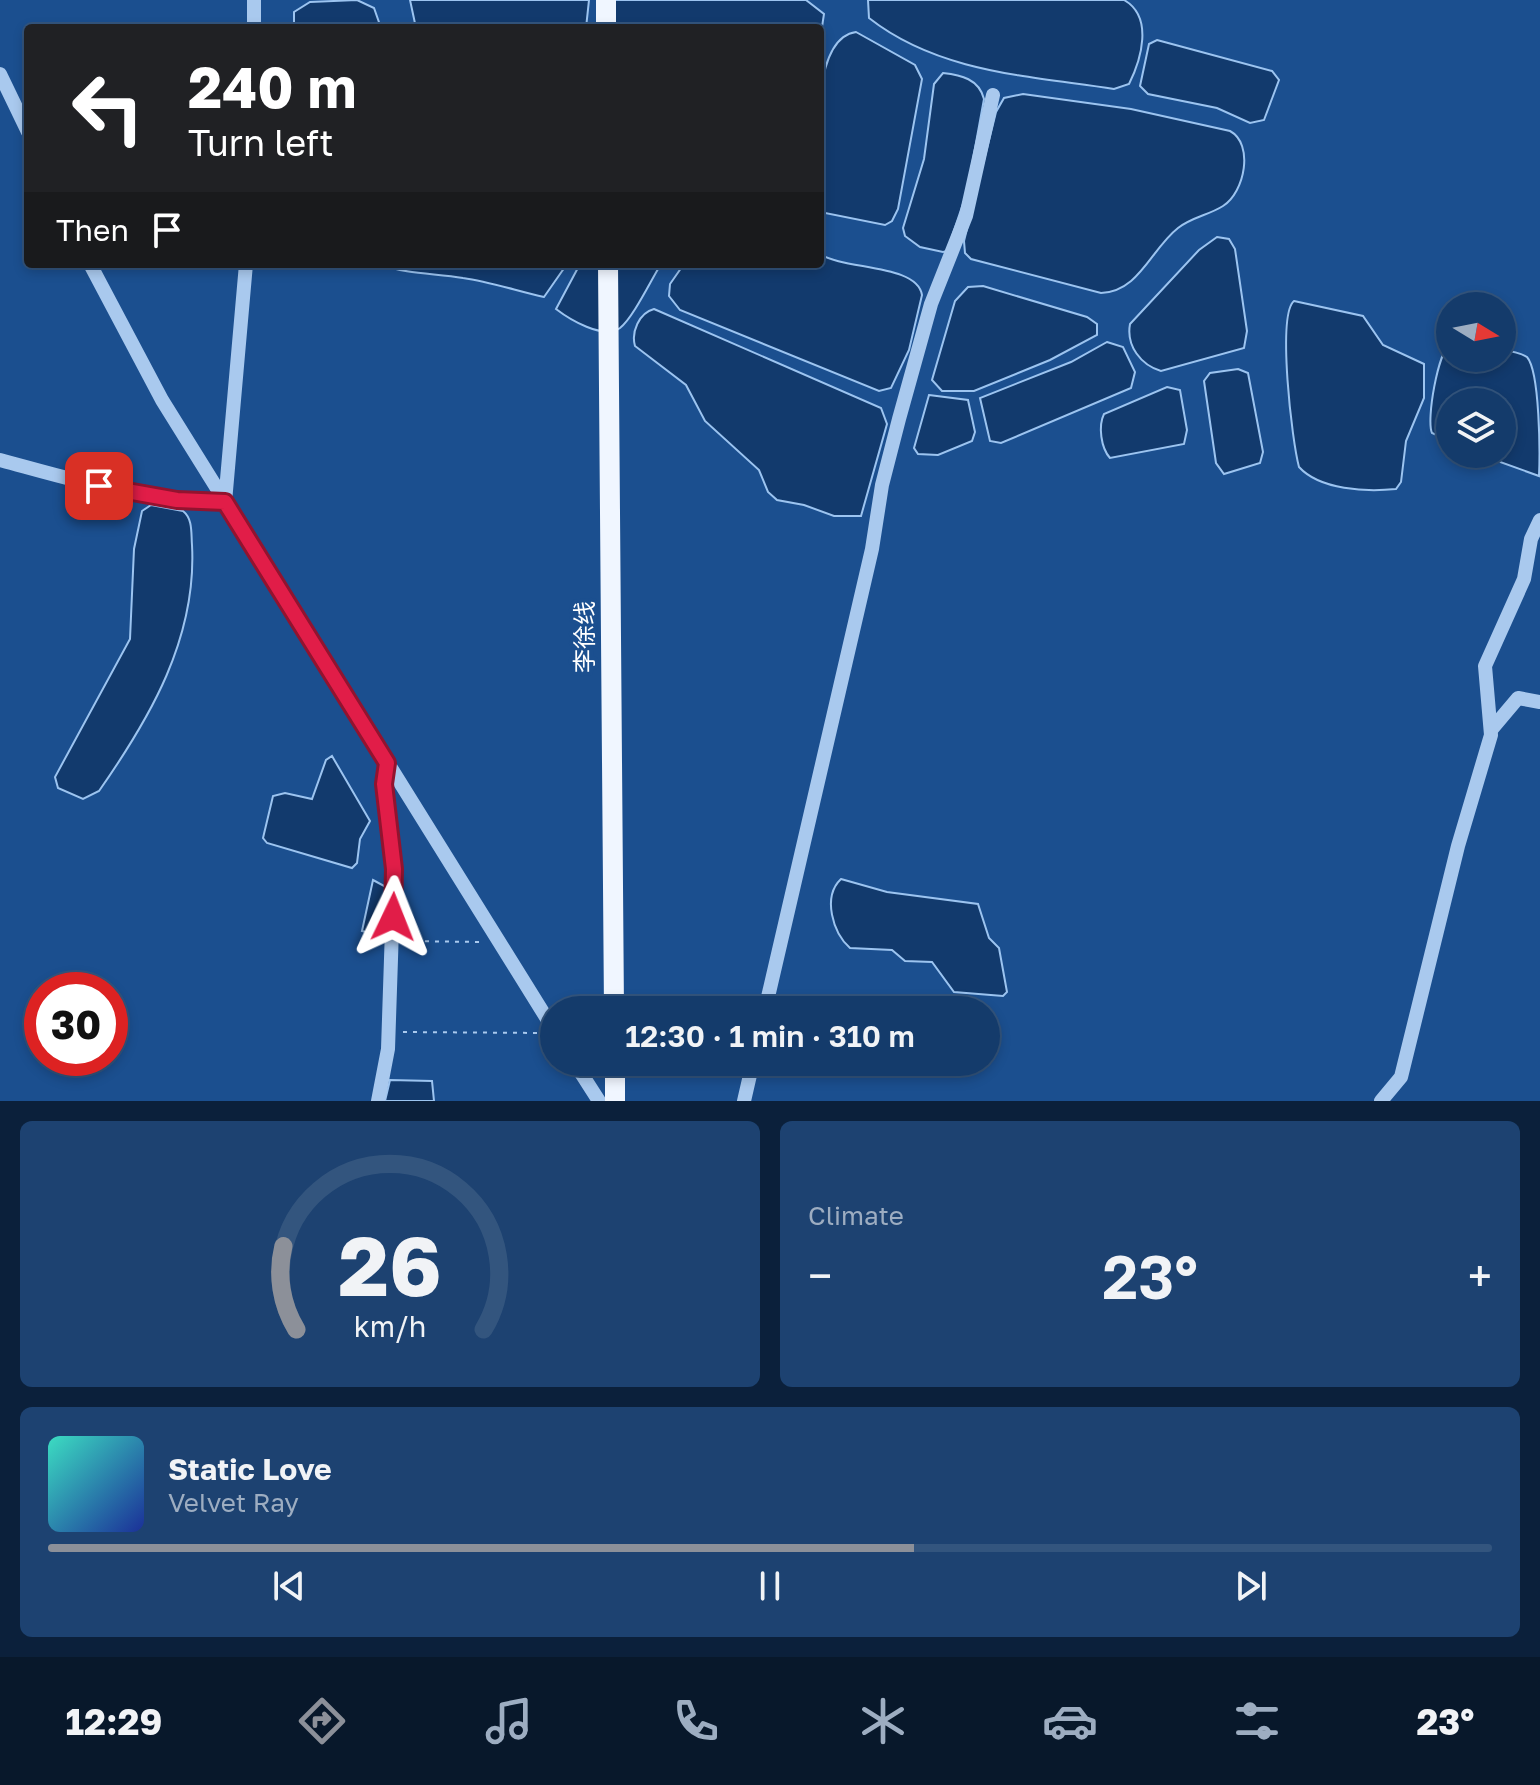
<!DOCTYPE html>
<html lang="en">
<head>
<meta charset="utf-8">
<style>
  :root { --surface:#143b6b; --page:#1d4271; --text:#f1f3f6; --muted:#9dadc1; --line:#33557e; --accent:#8c9099 }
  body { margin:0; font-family:"Golos Text","Noto Sans SC",sans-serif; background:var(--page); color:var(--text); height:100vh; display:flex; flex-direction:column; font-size:30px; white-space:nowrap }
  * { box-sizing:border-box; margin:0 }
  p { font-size:26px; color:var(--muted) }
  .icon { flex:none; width:44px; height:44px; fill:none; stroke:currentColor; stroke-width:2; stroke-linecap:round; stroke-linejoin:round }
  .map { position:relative; height:1101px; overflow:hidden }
  .details { display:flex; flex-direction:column; gap:20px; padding:20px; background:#0b203b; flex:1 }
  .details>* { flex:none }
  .hud { position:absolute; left:24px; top:24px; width:800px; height:244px; border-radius:8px; box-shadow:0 4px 12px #0003,0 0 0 2px var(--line); background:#202124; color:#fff; overflow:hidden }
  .needle { width:52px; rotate:100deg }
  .fabs { position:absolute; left:1436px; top:292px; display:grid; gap:16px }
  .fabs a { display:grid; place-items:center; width:80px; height:80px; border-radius:50%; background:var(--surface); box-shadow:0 4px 12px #0003,0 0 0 2px var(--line); font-size:40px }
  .speed { position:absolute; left:24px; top:972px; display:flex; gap:16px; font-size:40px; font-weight:700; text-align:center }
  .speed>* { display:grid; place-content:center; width:104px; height:104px; border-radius:50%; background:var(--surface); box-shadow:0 4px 12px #0003,0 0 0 2px var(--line); line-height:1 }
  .speed .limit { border:12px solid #d22; background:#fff; color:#111 }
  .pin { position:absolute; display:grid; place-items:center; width:68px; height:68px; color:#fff; margin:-34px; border-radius:16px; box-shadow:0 4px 12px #0006 }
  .me { position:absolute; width:88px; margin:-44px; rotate:2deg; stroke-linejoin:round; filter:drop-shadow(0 0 6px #0008) }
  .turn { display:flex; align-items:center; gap:28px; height:168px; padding:0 32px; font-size:36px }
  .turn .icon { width:104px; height:104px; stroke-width:2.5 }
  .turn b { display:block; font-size:56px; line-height:68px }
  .then { display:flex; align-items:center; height:76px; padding:0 32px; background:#0003; gap:16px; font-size:30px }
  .big { font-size:60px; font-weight:600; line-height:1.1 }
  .details .card { flex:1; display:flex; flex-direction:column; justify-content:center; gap:12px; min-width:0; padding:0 28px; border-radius:12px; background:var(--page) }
  .details .dial { align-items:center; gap:0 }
  .dial svg { height:208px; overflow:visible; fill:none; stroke:var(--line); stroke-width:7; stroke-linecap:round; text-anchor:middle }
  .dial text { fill:var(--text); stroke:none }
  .song { display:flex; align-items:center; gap:24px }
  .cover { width:96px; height:96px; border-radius:12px; background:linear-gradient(135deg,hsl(170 70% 55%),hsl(230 70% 35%)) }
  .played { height:8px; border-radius:4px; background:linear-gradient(90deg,var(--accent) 60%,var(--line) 60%) }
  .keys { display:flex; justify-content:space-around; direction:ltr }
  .heat { display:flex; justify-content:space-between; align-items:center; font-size:44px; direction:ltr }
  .details .tiles { flex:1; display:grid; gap:20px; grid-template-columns:1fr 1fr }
  .card:last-child { grid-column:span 2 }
  .trip { position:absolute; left:540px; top:996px; width:460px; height:80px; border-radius:40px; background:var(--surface); box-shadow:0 4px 12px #0003,0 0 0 2px var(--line); font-weight:600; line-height:80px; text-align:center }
  .dock { display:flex; height:128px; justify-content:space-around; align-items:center; background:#08182b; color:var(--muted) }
  .dock .icon { width:56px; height:56px }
  .dock .selected { color:var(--accent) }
  .dock b { font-size:36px; color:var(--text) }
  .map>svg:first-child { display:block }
</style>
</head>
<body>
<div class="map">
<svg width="1540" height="1101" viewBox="0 0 1540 1101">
  <rect width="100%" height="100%" fill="#1b4f8f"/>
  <g fill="#123a6d" stroke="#9cc4f0" stroke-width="2">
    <path d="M357 0 374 8 381 28H294V12L310 2Z"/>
    <path d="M410 0H589L586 28H416Z"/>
    <path d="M605 0H806L824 14 820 40V28H604Z"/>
    <path d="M868 0H1124C1154 17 1141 60 1129 84L1114 89C1030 76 939 73 869 18Z"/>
    <path d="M856 32 915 65 922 79 898 209 892 221 885 225 820 212C820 174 805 39 856 32Z"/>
    <path d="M1157 40 1272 71 1279 80 1264 120 1250 123 1217 108 1148 94 1140 86 1149 44Z"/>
    <path d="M943 73C961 75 979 79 984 99L967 192 947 251 943 252 920 247 905 236 903 228 924 159 934 84Z"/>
    <path d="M1023 94 1131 109 1230 131C1254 144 1245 192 1223 206 1209 215 1192 217 1178 228 1151 249 1139 292 1101 293L971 259 965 253 964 241 996 112 1004 98Z"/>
    <path d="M1217 237 1229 239 1235 249 1247 331 1244 348 1161 371C1141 365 1126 346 1130 324L1199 250Z"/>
    <path d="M820 254C844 270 917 264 922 295L909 350 891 388 879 391 680 310 669 296 670 284 684 264H820Z"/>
    <path d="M381 264H567L544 297C517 291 491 282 463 278 435 273 407 275 381 264Z"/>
    <path d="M580 264H661C651 280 633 318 620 328 603 340 569 319 556 309Z"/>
    <path d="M983 286 1087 317 1097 324V335L1050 360 974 391H942L932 380 955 301 968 287Z"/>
    <path d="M1294 301 1363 316 1383 345 1424 364V398L1406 441 1401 482 1396 489C1366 492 1320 490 1299 467 1292 442 1277 315 1294 301Z"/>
    <path d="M654 309 881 408 887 424 861 516H834L804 505 777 500 768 492 759 470 705 421 686 385 635 346C631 332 639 313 654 309Z"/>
    <path d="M1107 342 1123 347 1135 372 1131 388 1001 443 990 441 980 398 1071 362Z"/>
    <path d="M1450 344V358H1502V350C1511 351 1519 352 1527 357 1540 372 1540 454 1539 476L1478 454H1502V402H1450V441L1432 433C1426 420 1438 352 1450 344Z"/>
    <path d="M1238 369 1248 373 1263 452 1260 463 1224 474 1216 463 1204 381 1210 373Z"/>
    <path d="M1167 387 1180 390 1187 430 1184 444 1110 458C1101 448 1098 426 1104 414Z"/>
    <path d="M929 395 968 400 975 432 972 441 938 455 918 454 914 448Z"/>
    <path d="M151 505 183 511C193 519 191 533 192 545 197 638 150 718 99 791L83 799 58 788 55 777 130 639 134 549 142 511Z"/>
    <path d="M332 756 370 821 360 839 357 863 352 868 267 843 263 838 273 796 285 793 312 799 326 760Z"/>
    <path d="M841 879 887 892 978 904 989 938 999 948 1007 992 1003 996 954 992 932 962 905 961 892 950 850 948C833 933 822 897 841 879Z"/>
    <path d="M373 880 388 888 383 936 362 931Z"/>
    <path d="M390 1080 432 1081 434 1101H385Z"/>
  </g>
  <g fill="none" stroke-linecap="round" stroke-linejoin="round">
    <g stroke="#a9c9ee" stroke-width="2" stroke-dasharray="4 6" stroke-linecap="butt">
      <path d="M405 941 482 942"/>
      <path d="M403 1032 541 1033"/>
    </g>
    <g stroke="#a9c9ee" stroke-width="14">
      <path d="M254 28V0"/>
      <path d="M0 74 28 132"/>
      <path d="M90 264 162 400 554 1030"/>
      <path d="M0 460C74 480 148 503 225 502L246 264"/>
      <path d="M1491 730 1518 698 1540 702"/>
      <path d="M765 1010 872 549 882 485 899 419 931 304 966 216 993 95"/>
      <path d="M574 1062 599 1101"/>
      <path d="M378 1101 388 1049 394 869 384 784 387 763"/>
      <path d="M744 1101 753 1062"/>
      <path d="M1381 1101 1401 1077 1458 846 1491 735 1485 666 1524 579 1531 539 1540 520"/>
    </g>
    <g stroke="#f0f6ff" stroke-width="20">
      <path d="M606 0V28"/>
      <path d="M608 264 614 1010"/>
      <path d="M615 1062V1101"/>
    </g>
  </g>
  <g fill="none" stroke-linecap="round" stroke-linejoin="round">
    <g stroke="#92132f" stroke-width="20">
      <path id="route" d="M99 486 177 500 225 502 387 763 384 784 394 869 393 917"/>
    </g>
    <use href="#route" stroke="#e11d48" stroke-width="14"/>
  </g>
  <g text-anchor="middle" stroke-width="8" stroke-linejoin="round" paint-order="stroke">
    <g font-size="24" fill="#fff" stroke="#1b4f8f">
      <text transform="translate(585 637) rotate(-90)" y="8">李徐线</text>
    </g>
  </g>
</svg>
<div class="fabs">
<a><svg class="needle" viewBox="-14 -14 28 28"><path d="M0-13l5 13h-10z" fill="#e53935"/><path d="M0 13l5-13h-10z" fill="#9dadc1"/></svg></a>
<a><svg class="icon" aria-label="layers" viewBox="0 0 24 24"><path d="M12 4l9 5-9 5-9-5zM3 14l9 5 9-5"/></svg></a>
</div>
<div class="speed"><div class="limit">30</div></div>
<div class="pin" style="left:99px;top:486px;background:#d93025"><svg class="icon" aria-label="arrive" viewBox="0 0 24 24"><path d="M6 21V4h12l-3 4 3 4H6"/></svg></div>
<svg class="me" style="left:393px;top:917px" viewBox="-20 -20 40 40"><path d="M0-17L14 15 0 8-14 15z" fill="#e11d48" stroke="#fff" stroke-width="4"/></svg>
<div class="trip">12:30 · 1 min · 310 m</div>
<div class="hud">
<div class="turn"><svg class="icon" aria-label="left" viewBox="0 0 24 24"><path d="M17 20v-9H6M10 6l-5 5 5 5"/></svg><div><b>240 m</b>Turn left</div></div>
<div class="then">Then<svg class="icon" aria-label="arrive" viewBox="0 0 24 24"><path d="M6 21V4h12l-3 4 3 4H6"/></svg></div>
</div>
</div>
<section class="details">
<div class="tiles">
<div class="card dial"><svg viewBox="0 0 100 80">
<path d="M14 69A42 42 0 1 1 86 69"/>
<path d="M14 69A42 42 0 0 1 9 37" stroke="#8c9099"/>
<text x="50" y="56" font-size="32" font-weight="700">26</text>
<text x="50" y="72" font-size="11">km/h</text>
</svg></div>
<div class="card"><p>Climate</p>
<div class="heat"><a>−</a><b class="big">23°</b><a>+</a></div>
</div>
<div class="card">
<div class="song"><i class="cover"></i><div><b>Static Love</b><p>Velvet Ray</p></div></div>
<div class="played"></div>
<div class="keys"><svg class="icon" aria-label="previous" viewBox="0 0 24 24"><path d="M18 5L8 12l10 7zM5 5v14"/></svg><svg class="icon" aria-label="pause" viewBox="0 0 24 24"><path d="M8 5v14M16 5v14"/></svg><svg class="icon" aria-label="next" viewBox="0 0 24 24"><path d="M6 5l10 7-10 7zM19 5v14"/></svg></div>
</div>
</div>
</section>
<nav class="dock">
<b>12:29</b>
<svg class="icon selected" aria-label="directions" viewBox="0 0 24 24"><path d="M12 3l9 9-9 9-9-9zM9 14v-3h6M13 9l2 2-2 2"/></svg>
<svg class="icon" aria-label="music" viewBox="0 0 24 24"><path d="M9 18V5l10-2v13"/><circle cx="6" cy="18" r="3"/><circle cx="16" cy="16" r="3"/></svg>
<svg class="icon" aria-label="phone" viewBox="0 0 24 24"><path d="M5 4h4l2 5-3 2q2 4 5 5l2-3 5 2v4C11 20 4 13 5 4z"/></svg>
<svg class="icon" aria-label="climate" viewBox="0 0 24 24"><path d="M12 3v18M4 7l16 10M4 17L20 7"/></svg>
<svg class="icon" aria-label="car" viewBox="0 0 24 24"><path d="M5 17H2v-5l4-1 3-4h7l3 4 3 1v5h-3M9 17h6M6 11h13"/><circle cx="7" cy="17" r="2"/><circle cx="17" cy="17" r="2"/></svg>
<svg class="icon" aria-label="filters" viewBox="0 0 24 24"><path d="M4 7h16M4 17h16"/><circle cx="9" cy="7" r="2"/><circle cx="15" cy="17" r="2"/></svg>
<b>23°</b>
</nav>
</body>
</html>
